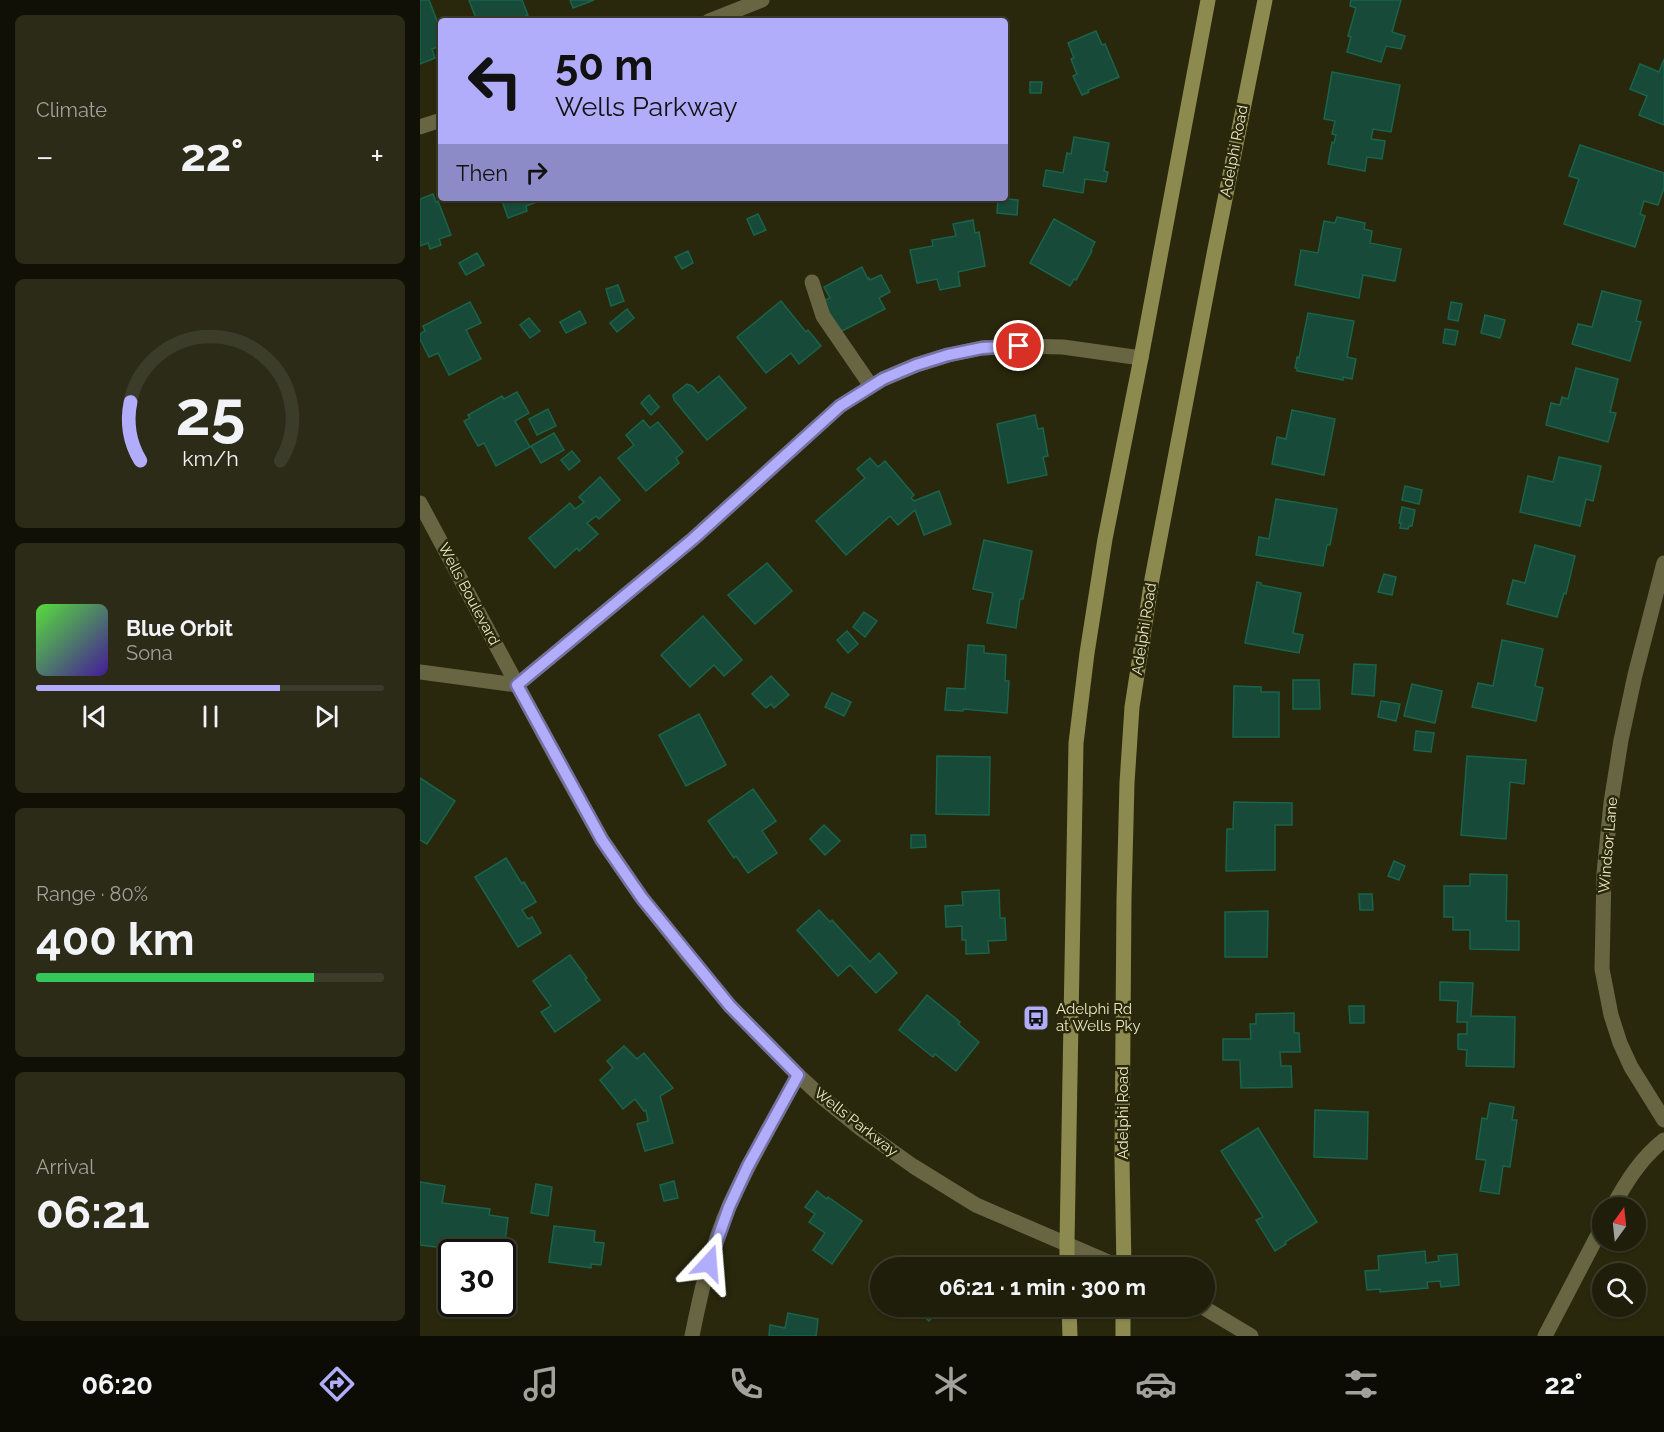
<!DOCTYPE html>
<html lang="en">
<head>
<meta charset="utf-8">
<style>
  :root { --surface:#1f1e0a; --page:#2c2b18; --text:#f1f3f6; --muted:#a1a29c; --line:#3c3c2b; --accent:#b1adfa }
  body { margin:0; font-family:Raleway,sans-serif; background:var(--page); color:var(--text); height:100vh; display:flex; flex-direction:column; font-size:22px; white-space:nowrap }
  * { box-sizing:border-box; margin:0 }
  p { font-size:20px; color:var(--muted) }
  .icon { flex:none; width:33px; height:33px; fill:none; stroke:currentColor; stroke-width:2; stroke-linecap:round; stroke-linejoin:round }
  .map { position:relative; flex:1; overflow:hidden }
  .panel { display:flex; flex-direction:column; gap:15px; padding:15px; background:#111006; width:420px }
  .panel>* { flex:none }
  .hud { position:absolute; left:18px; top:18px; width:570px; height:183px; border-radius:6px; box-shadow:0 2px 4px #0004,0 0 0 2px var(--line); background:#b1adfa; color:#111; overflow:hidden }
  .needle { width:39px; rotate:15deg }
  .tools { position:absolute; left:1172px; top:1197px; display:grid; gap:12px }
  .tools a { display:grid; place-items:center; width:54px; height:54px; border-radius:50%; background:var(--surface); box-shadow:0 2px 4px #0004,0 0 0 2px var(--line); font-size:30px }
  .speed { position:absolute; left:18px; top:1239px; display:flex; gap:12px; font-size:30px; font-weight:700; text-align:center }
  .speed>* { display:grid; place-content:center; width:78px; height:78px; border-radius:50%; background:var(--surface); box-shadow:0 2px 4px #0004,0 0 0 2px var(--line); line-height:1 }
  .speed .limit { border:3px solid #111; border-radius:9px; background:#fff; color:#111 }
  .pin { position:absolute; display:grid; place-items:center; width:51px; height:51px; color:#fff; margin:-26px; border:3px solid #fff; border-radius:50%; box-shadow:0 2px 6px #0007 }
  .me { position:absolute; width:66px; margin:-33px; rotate:19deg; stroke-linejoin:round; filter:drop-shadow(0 0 4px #0008) }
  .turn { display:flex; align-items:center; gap:21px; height:126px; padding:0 18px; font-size:27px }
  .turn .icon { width:78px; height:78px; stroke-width:2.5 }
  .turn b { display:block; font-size:42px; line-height:51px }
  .then { display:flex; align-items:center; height:57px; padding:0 18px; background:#0003; gap:12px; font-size:22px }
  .big { font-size:45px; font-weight:700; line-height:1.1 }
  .panel .widget { flex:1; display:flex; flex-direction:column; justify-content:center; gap:9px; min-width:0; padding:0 21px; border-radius:9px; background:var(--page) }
  .panel .dial { align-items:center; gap:0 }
  .dial svg { height:156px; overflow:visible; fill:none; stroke:var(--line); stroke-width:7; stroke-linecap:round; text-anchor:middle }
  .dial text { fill:var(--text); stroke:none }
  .song { display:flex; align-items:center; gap:18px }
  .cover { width:72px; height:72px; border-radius:9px; background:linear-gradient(135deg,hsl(110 70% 55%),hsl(260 70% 35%)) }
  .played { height:6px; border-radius:3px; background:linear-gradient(90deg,var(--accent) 70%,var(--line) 70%) }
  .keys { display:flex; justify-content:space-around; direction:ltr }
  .heat { display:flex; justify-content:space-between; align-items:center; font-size:33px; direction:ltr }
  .charge { height:9px; border-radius:4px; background:linear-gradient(90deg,#34c759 80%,var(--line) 0) }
  .trip { position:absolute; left:450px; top:1257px; width:345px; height:60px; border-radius:30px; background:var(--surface); box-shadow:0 2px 4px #0004,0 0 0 2px var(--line); font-weight:700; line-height:60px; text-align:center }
  .dock { display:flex; height:96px; justify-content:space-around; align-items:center; background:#0c0c04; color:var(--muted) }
  .dock .icon { width:42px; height:42px }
  .dock .current { color:var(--accent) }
  .dock b { font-size:27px; color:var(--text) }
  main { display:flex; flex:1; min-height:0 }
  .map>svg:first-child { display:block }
</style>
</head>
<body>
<main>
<section class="panel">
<div class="widget"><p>Climate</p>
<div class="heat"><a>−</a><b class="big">22°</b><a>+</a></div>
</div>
<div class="widget dial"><svg viewBox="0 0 100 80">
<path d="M14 69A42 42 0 1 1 86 69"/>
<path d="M14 69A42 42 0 0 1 9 39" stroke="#b1adfa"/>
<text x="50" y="56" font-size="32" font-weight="700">25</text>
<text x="50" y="72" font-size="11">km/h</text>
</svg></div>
<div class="widget">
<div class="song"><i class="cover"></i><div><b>Blue Orbit</b><p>Sona</p></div></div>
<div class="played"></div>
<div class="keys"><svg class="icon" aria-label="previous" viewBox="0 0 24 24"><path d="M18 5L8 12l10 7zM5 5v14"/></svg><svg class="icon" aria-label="pause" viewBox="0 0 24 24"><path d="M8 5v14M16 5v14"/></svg><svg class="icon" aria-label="next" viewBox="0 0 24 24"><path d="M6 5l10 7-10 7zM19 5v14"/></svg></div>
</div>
<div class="widget"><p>Range · 80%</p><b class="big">400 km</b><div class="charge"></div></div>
<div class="widget"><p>Arrival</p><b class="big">06:21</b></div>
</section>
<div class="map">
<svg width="1244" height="1336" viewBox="0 0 1244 1336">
  <rect width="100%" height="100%" fill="#29280d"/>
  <g fill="#174a38" stroke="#19644b" stroke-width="1.5">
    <path d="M2 0H9L21 31V46L12 49 15 58 0 64V1Z"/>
    <path d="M49 0H102L108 15 94 21H57Z"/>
    <path d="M150 0H174L153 8Z"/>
    <path d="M931 0H981L972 32 985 36 981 49 966 46 961 62 927 52 931 37 928 36 936 8 930 6Z"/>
    <path d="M676 31 682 45 685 44 699 77 668 90 669 92 662 95 653 76 657 74 651 59 654 58 648 43Z"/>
    <path d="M1244 59V125L1219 115 1227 96 1210 89 1220 64 1239 72Z"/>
    <path d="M912 72 980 85 971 132 953 129 951 139 965 141 962 159 947 157 945 171 908 164 912 142 914 143 916 135 912 134 915 121 904 119Z"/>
    <path d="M610 82H622L621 93H610Z"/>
    <path d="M654 137 689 143 684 171 688 172 686 182 665 179 663 193 623 186 626 170 643 173 647 153 651 154Z"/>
    <path d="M1160 145 1244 173V188L1238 205 1224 201 1220 214 1225 216 1215 247 1144 224 1159 179 1149 176Z"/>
    <path d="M13 194 16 202 18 201 31 235 19 239 21 245 10 249 8 243 0 246V199Z"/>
    <path d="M81 198H121L122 200 106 206 107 211 88 218Z"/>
    <path d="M578 198 598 200 597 215 577 213Z"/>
    <path d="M338 214 346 230 334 235 327 219Z"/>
    <path d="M917 217 945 223 944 229 952 231 950 243 981 249 975 281 943 275 939 298 875 285 881 250 898 253 904 221 915 223Z"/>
    <path d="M634 219 675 242 671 250 672 251 656 280 654 279 650 286 610 263Z"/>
    <path d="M553 220 555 233 559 232 565 266 538 272 540 286 520 290 517 279 497 283 490 250 513 246 512 240 536 236 533 224Z"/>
    <path d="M268 251 273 263 262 269 255 257Z"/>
    <path d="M57 253 64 265 46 275 39 263Z"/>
    <path d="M442 267 448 279 449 278 450 280 461 275 470 292 459 298 465 309 420 332 403 301 410 298 404 287Z"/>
    <path d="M198 285 204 301 191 306 186 289Z"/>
    <path d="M1182 291 1221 301 1216 321 1221 322 1210 361 1152 344 1158 324 1172 327Z"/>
    <path d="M361 301 386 332 388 330 401 346 379 364 371 353 346 373 317 337Z"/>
    <path d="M50 302 61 323 46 330 61 359 29 375 18 353 9 357 0 339V334L5 331 3 326Z"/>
    <path d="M1031 302 1042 304 1038 321 1028 319Z"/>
    <path d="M207 309 214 318 197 332 190 323Z"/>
    <path d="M160 311 166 323 146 333 140 322Z"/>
    <path d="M888 313 934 321 927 357 936 359 932 379 923 377V380L877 371V368H875L877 357 879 358Z"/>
    <path d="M1065 315 1085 320 1080 338 1061 333Z"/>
    <path d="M109 318 120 331 110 338 100 325Z"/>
    <path d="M1025 329 1038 331 1035 345 1023 343Z"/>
    <path d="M1156 368 1198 379 1190 412 1196 413 1188 442 1126 425 1131 403 1140 405 1142 397 1148 399Z"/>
    <path d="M299 376 326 408 287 440 254 400 253 395 267 384 272 386 278 393Z"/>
    <path d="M97 392 109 413 95 421 110 447 76 466 64 443 58 446 44 421 50 418 48 415 82 396 84 399Z"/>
    <path d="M229 395 239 407 231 415 221 403Z"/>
    <path d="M128 409 136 426 117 435 109 419Z"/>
    <path d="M872 410 915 419 904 475 852 464 857 437 866 439Z"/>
    <path d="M615 415 618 429 623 428 628 456 623 457 627 475 588 483 577 424Z"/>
    <path d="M223 420 230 428 238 422 263 452 256 458 259 463 226 491 198 458 214 445 206 435Z"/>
    <path d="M134 433 144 450 121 463 111 446Z"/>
    <path d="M152 451 160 461 149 470 141 460Z"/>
    <path d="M1139 457 1181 466 1173 501 1166 499 1160 526 1100 512 1108 476 1133 482Z"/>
    <path d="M450 458 458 467 465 461 494 495 491 498 494 501 519 491 531 524 504 535 495 510 478 525 470 516 426 555 396 521 445 478 437 469Z"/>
    <path d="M180 477 200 500 179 519 176 516 167 523 178 534 159 551 157 548 135 568 109 538 150 503 155 509 164 502 159 497Z"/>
    <path d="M985 486 1002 490 999 504 982 500Z"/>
    <path d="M856 499 917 509 910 545H907L903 566 836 555 839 537 849 539Z"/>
    <path d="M982 507 995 510 992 526H989L988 529 980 528 981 523H979Z"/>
    <path d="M564 540 612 551 603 599H600L596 628 567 623 573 593 553 589Z"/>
    <path d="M1115 545 1155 556 1146 594 1144 593 1137 617 1087 604 1093 580 1105 583Z"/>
    <path d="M347 563 372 591 335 624 308 595Z"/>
    <path d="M964 574 976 577 972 595 958 592Z"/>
    <path d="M837 582 841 583V585L881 593 873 633 883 635 879 653 825 643Z"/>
    <path d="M444 612 457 621 445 637 433 627Z"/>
    <path d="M283 616 322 660 304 676 294 665 270 687 241 655Z"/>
    <path d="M427 631 438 644 428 653 417 640Z"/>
    <path d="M1082 640 1123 649 1115 686 1123 688 1116 721 1052 707 1058 683 1073 686Z"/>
    <path d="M548 645 564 646V653L586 655 585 681H589L587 713 543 709V711L525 710 527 688 545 689Z"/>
    <path d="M934 664 956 665 954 696 932 694Z"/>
    <path d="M351 676 369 695 354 708 351 704 346 708 332 694Z"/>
    <path d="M873 680H899L900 709H873Z"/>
    <path d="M992 684 1022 691 1015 723 984 716Z"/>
    <path d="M814 686 841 687V692H859V737H813Z"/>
    <path d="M412 693 431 702 424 716 405 707Z"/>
    <path d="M961 701 980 704 976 721 958 717Z"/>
    <path d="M279 714 306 765 266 786 239 735Z"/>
    <path d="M996 731 1014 733 1011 752 994 750Z"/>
    <path d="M517 756 570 757 569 815 516 814Z"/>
    <path d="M1047 756 1106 760 1104 784 1090 782 1086 839 1041 835Z"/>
    <path d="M0 778 35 801 7 844 0 840Z"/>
    <path d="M333 789 356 821 342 831 357 853 328 873 316 856 314 858 288 821Z"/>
    <path d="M814 802 872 803V825H855V870L806 871 807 829H813Z"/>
    <path d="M404 825 420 841 405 855 390 839Z"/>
    <path d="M491 835H505L506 847 491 848Z"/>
    <path d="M86 858 102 884 104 882 116 902 102 910 108 919 112 917 121 933 98 947 55 877Z"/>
    <path d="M974 861 985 866 979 880 968 876Z"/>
    <path d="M1050 874 1087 875 1086 921H1099V950L1050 949V930H1033V917H1024V886H1050Z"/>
    <path d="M579 890 580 918H585L586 940 568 941 569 953 546 954V940H542V926L526 927 525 906 543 905 542 892Z"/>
    <path d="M939 894H952L953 910H940Z"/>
    <path d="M399 910 410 922 412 920 450 962 459 953 477 973 456 993 430 965 418 976 377 930Z"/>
    <path d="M848 911 847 957H805V912Z"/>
    <path d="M150 955 167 978 165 979 180 1000 135 1032 121 1012 131 1006 113 981Z"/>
    <path d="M1020 982 1053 983 1051 1016 1095 1017 1094 1067 1046 1066 1047 1050 1038 1049V1034H1047V1022H1037L1038 1001 1020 1000Z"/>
    <path d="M507 995 540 1022 538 1024 559 1042 536 1071 515 1054 513 1057 479 1030Z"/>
    <path d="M929 1006H944V1023H930Z"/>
    <path d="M874 1013V1033H879L880 1052H860L861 1066H871L872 1087 821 1088 820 1060H803V1039H831L830 1024H836V1014Z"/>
    <path d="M204 1046 217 1059 224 1053 253 1088 240 1096 253 1143 225 1151 217 1124 228 1121 226 1110 224 1111 215 1099 203 1109 180 1080 193 1068 187 1061Z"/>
    <path d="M1070 1103 1094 1107 1092 1120H1097L1090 1167 1083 1166 1079 1194 1060 1191 1066 1160 1056 1159 1062 1118 1067 1119Z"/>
    <path d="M895 1110 948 1112 947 1159 894 1157Z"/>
    <path d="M838 1128 897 1222 865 1242 866 1244 855 1251 836 1220 843 1217 801 1151Z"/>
    <path d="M254 1181 258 1198 244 1201 240 1185Z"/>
    <path d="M0 1182 25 1186 22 1203 70 1209 69 1215 88 1218 84 1250 65 1247V1251L39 1247V1250L0 1245Z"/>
    <path d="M116 1184 132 1187 128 1216 111 1213Z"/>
    <path d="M397 1191 407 1199 408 1197 442 1221 412 1264 393 1250 405 1233 389 1222 395 1214 385 1207Z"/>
    <path d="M134 1226 175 1231 174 1242 184 1243 181 1265 171 1264V1268L129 1262Z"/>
    <path d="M1005 1251 1006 1263 1019 1261 1018 1256 1037 1254 1039 1285 1021 1287 1020 1281 1007 1282 1008 1288 960 1292V1289L947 1290 945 1271 959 1270 958 1256Z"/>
    <path d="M493 1306H523L509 1321Z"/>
    <path d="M368 1313 398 1319 396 1336H349L350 1325 365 1328Z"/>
  </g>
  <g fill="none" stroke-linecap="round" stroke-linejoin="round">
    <path stroke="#686642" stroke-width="15" d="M392 282 403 316 451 386"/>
    <g stroke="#686642" stroke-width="15">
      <path d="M289 21 342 0"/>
      <path d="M0 127 21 120"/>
      <path d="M0 503 139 763 182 840 222 898 269 957 310 1006 378 1075 404 1099 441 1129 493 1166 556 1205 702 1268"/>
      <path d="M1244 563 1215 675 1201 740 1191 803 1184 873 1182 969 1191 1015 1200 1043 1211 1067 1244 1120"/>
      <path d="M0 672 97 685"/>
      <path d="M97 685 273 539 420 406 463 379 496 365 528 355 562 348 599 346 643 347 721 358"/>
      <path d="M1192 1208C1206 1182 1221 1158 1244 1140"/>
      <path d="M781 1306 831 1336"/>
      <path d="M272 1336C281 1291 291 1247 310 1204 330 1160 355 1118 378 1075"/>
      <path d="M1125 1336 1182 1227"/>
    </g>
    <g stroke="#8d8a4f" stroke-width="15">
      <path d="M647 1268V1243L656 743 667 653 685 539 721 358 788 0"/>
      <path d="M704 1268 702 1160 704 899 707 783 712 707 732 579 794 254 845 0"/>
      <path d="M649 1306 650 1336"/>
      <path d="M703 1336V1306"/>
    </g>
  </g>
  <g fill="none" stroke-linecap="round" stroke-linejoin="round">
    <g stroke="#7370a2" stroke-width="15">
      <path id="route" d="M289 1263 309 1207 328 1166 378 1075 310 1006 222 898 182 840 97 685 273 539 420 406 463 379 496 365 528 355 562 348 599 346"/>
    </g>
    <use href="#route" stroke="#b1adfa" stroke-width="10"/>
  </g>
  <defs>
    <g id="bus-square" transform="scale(1.35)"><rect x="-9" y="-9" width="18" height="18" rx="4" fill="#b1adfa" stroke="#29280d"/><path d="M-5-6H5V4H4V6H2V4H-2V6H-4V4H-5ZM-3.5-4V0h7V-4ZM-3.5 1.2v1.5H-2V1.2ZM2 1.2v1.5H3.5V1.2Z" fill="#111"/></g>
  </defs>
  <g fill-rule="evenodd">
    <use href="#bus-square" x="616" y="1018"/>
  </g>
  <g text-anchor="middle" stroke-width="5" stroke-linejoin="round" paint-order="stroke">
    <g font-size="15" fill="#eae9c1" stroke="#29280d">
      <text transform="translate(814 151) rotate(-79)" y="5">Adelphi Road</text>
      <text transform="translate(49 594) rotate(62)" y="5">Wells Boulevard</text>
      <text transform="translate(724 629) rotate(-81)" y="5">Adelphi Road</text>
      <text transform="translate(1188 845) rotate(-85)" y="5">Windsor Lane</text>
      <text transform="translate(703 1113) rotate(-90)" y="5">Adelphi Road</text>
      <text transform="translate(436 1122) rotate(38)" y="5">Wells Parkway</text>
    </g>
    <g font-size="15" fill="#eae9c1" stroke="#29280d" text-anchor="start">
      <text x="636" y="1014">Adelphi Rd<tspan x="636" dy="17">at Wells Pky</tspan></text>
    </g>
  </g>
</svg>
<div class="tools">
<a><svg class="needle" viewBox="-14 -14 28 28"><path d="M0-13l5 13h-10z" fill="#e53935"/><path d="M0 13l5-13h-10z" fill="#a1a29c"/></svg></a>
<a><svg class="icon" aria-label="search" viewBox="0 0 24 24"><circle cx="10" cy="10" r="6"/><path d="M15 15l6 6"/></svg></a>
</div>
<div class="speed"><div class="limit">30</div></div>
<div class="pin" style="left:599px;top:346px;background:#d93025"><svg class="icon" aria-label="arrive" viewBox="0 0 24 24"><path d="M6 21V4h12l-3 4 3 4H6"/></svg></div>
<svg class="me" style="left:289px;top:1263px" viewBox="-20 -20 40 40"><path d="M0-17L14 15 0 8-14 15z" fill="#b1adfa" stroke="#fff" stroke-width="4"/></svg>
<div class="trip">06:21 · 1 min · 300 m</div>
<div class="hud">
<div class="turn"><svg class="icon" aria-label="left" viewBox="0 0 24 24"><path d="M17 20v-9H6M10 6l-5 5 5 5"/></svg><div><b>50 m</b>Wells Parkway</div></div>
<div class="then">Then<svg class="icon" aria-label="right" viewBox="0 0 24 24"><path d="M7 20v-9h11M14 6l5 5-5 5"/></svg></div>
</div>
</div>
</main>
<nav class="dock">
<b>06:20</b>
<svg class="icon current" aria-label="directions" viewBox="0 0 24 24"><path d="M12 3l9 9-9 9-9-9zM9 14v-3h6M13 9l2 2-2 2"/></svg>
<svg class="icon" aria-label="music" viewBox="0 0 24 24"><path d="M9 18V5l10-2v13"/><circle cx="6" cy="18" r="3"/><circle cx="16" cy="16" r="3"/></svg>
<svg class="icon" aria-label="phone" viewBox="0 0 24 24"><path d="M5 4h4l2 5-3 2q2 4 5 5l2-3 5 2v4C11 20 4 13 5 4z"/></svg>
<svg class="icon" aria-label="climate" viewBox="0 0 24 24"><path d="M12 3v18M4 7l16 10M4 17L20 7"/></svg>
<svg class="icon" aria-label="car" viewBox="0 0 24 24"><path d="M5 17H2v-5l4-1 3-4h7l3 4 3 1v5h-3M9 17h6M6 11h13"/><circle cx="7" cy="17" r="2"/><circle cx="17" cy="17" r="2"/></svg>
<svg class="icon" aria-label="filters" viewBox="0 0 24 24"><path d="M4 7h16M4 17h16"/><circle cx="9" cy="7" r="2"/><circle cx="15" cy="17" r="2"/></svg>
<b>22°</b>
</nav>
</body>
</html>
